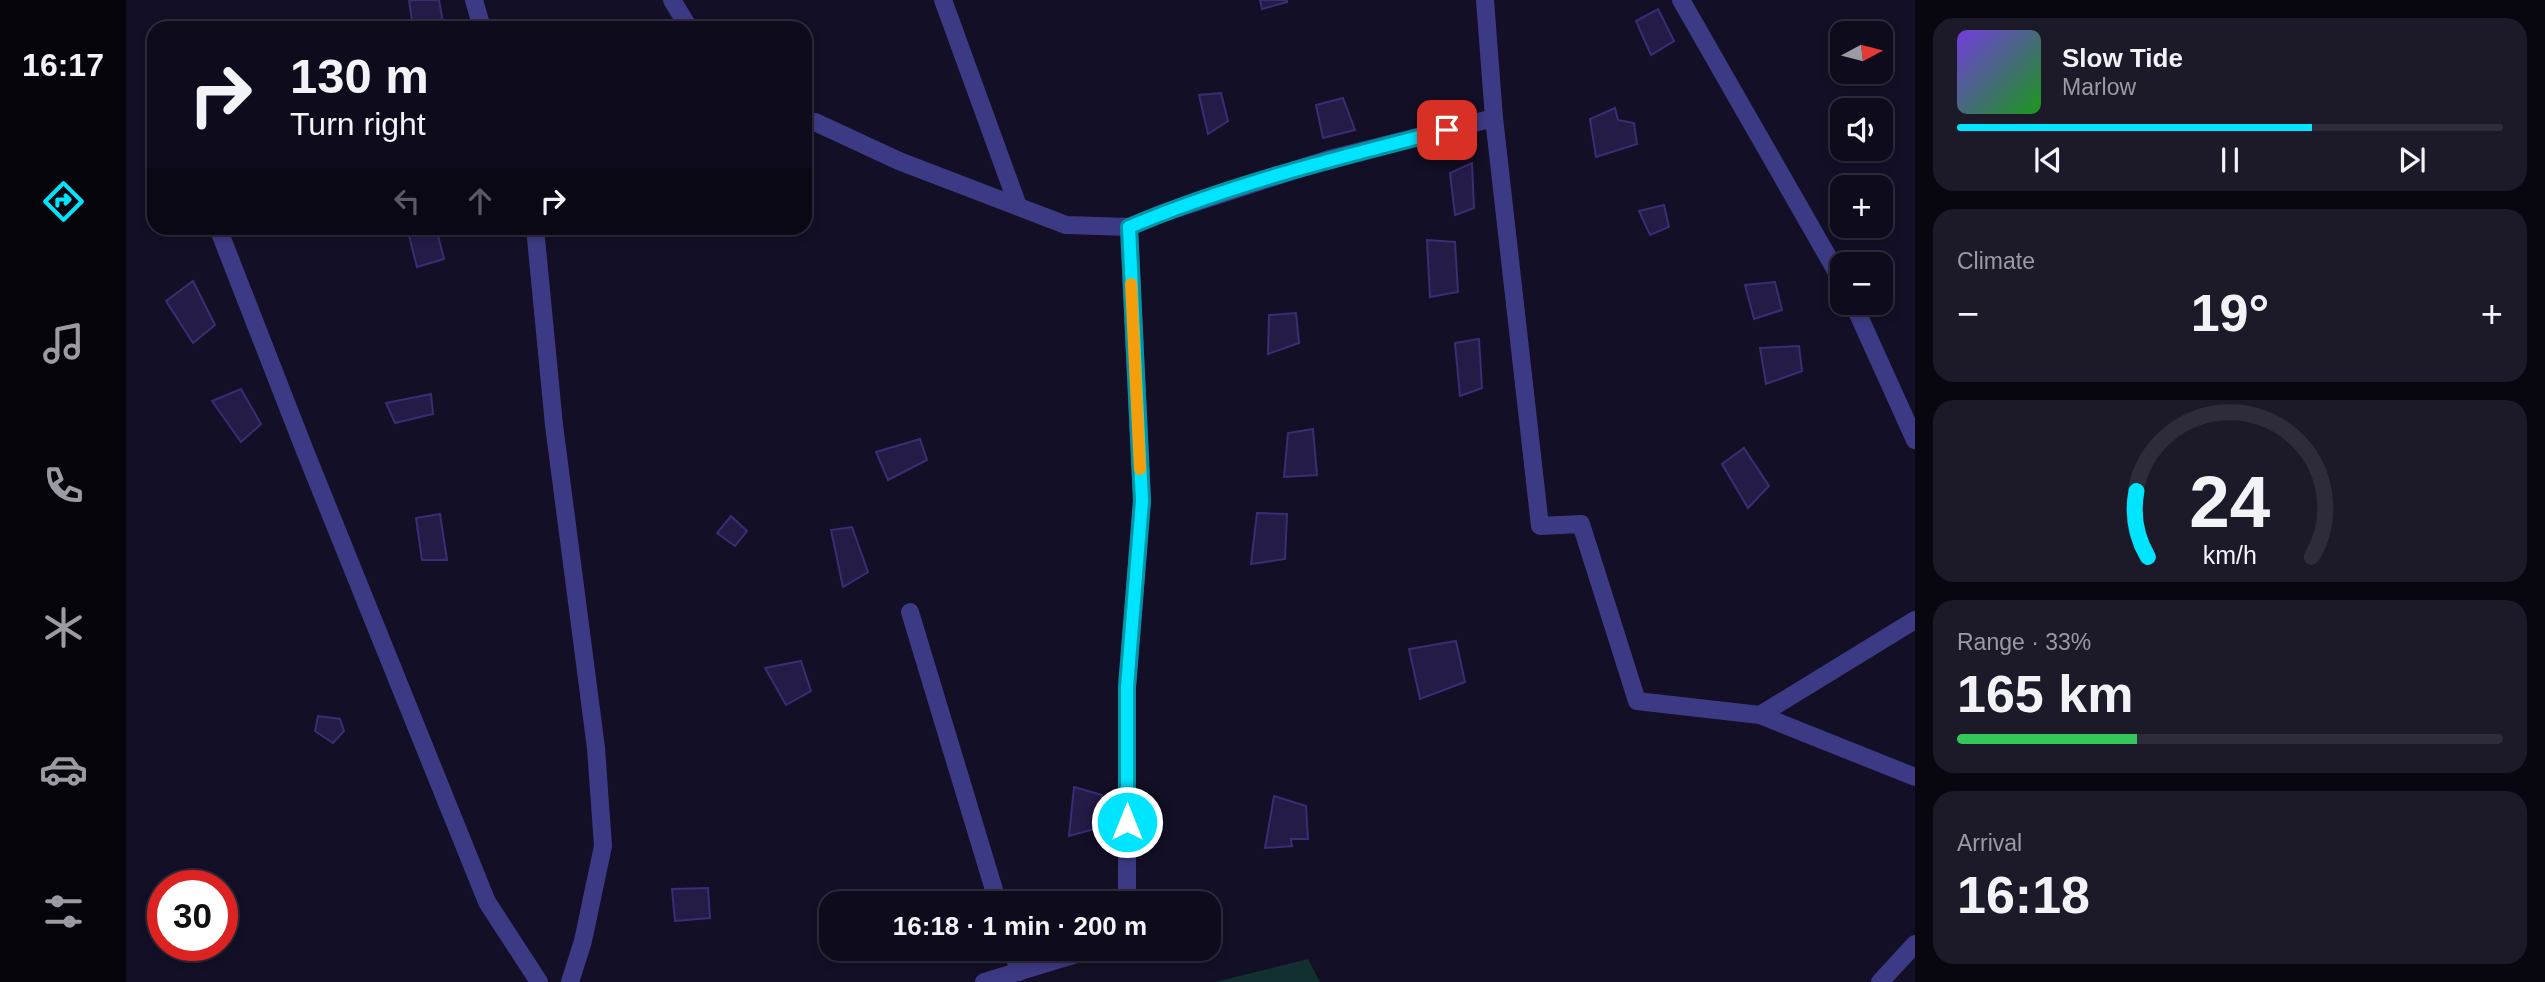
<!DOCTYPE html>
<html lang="en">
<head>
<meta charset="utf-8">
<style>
  :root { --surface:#0e0b1c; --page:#1c1929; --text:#f1f3f6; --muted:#9b9ba3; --line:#2e2b3b; --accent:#00e5ff }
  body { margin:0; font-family:Helvetica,sans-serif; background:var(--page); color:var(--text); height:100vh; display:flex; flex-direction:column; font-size:26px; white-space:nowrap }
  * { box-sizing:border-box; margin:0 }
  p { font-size:23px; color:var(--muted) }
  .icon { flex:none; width:38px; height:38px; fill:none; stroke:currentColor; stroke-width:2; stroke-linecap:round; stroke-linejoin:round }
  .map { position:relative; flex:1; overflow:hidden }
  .side { display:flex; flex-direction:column; gap:18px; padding:18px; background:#08060f; width:630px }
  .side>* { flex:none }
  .top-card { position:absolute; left:21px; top:21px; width:665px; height:214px; border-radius:21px; box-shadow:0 4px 10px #0003,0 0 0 2px var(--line); background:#0e0b1c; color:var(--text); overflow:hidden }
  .needle { width:46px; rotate:83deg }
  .buttons { position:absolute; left:1704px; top:21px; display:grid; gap:14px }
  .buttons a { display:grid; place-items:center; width:63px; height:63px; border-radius:14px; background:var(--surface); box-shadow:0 4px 10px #0003,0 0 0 2px var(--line); font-size:35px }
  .speed { position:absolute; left:21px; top:870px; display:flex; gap:14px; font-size:35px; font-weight:700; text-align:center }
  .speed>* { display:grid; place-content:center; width:91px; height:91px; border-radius:50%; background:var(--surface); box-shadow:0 4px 10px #0003,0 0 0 2px var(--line); line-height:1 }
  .speed .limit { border:10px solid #d22; background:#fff; color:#111 }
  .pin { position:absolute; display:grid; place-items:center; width:60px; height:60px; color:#fff; margin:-30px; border-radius:14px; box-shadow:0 4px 10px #0006 }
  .me { position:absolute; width:77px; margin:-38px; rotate:0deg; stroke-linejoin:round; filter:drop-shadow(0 0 5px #0008) }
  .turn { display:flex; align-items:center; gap:24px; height:147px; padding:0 28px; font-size:32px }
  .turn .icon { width:91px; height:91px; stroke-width:2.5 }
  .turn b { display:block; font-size:49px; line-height:60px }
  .lanes { display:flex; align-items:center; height:66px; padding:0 28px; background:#0003; justify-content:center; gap:35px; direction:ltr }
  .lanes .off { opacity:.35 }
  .big { font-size:52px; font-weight:800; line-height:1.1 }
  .side .tile { flex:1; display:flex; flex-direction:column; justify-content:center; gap:10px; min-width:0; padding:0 24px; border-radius:21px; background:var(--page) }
  .side .dial { align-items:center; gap:0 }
  .dial svg { height:182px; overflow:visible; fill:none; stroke:var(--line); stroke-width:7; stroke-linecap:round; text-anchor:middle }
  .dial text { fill:var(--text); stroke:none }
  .song { display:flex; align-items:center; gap:21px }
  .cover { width:84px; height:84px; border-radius:10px; background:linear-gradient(135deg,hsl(260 70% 55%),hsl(120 70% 35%)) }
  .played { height:7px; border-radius:4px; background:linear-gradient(90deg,var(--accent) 65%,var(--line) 65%) }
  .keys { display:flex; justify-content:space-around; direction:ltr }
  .heat { display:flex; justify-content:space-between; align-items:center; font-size:38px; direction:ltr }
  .charge { height:10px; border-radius:5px; background:linear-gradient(90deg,#34c759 33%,var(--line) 0) }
  .trip { position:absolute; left:693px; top:891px; width:402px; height:70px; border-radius:21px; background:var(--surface); box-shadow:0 4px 10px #0003,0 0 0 2px var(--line); font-weight:800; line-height:70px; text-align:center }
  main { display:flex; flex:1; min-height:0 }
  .tabs { display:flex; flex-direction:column; width:126px; justify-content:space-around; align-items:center; background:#06040b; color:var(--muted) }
  .tabs .icon { width:49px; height:49px }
  .tabs .current { color:var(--accent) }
  .tabs b { font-size:32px; color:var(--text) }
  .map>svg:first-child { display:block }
</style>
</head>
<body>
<main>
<nav class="tabs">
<b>16:17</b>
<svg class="icon current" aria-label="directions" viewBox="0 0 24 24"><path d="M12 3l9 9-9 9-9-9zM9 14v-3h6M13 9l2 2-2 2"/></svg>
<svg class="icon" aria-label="music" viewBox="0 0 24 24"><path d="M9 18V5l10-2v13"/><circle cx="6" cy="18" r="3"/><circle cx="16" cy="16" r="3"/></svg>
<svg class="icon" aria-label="phone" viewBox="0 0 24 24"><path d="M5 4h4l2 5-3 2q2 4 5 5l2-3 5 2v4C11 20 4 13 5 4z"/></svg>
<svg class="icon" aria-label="climate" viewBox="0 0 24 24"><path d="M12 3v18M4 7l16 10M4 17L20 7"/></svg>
<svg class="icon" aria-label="car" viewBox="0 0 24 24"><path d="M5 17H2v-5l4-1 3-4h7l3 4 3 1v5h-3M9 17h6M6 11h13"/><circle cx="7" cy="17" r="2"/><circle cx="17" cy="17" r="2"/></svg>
<svg class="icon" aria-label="filters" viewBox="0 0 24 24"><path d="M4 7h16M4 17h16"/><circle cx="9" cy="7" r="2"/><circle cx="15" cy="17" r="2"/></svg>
</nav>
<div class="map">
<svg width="1789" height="982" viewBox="0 0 1789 982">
  <rect width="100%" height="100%" fill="#130f26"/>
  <path fill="#12302f" d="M1182 959 1194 982H1089Z"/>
  <g fill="#241b47" stroke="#3b2d73" stroke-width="2">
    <path d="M283 0H313L318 28H287Z"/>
    <path d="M1134 0H1161V2L1136 9Z"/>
    <path d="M1532 9 1548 41 1525 55 1510 21Z"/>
    <path d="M1095 93 1102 121 1082 134 1073 95Z"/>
    <path d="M1217 98 1229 130 1197 138 1190 105Z"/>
    <path d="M1489 108 1492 120 1508 123 1511 144 1470 157 1464 119Z"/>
    <path d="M1346 163 1348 208 1329 215 1324 173Z"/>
    <path d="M1538 205 1543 227 1524 235 1513 211Z"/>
    <path d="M281 228H310L318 259 291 267Z"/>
    <path d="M1301 240 1329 242 1332 292 1304 297Z"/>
    <path d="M67 281 89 325 67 343 40 301Z"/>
    <path d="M1649 282 1656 310 1628 319 1619 285Z"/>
    <path d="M1170 313 1173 343 1142 354 1143 315Z"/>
    <path d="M1353 339 1356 388 1334 396 1329 343Z"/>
    <path d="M1673 346 1676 371 1640 384 1634 348Z"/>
    <path d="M115 389 135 424 115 442 86 401Z"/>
    <path d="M305 394 307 414 269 423 260 403Z"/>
    <path d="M1187 429 1191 475 1158 477 1162 433Z"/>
    <path d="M794 439 801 460 762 480 750 452Z"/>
    <path d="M1618 448 1643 486 1622 508 1596 464Z"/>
    <path d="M1131 513 1161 514 1159 559 1125 564Z"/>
    <path d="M314 514 321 560H296L290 518Z"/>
    <path d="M605 516 621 531 609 546 591 533Z"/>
    <path d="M726 527 742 572 717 587 705 530Z"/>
    <path d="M1330 641 1339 682 1294 699 1283 649Z"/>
    <path d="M675 661 685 691 660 705 639 668Z"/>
    <path d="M192 716 214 719 218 731 207 743 189 731Z"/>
    <path d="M948 787 976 795V827L943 836Z"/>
    <path d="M1148 796 1180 806 1182 839H1165L1166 846 1139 848Z"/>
    <path d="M582 888 584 918 549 921 546 889Z"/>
  </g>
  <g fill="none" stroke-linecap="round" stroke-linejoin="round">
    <g stroke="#3d3a85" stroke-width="18">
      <path d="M348 0 356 28"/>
      <path d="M546 0 563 28"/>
      <path d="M817 0 892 206"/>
      <path d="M1359 0 1368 118 1414 526 1455 524 1511 701 1634 715 1789 777"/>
      <path d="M1555 0 1717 283"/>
      <path d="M679 122H689L773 161 940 225 1003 227 1037 213 1203 159 1368 118"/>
      <path d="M92 228 179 451 361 902 413 982"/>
      <path d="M409 228 428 425 470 748 477 846 457 941 444 982"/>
      <path d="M1727 303 1789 440"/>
      <path d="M784 612 872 903"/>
      <path d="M1634 715 1789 620"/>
      <path d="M1001 903V687L1016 501 1003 227"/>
      <path d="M886 948 893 972"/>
      <path d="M858 982 971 948"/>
      <path d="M1754 982 1789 944"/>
    </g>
  </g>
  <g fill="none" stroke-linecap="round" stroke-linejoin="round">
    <g stroke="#0095a6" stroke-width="18">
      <path id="route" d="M1001 822V687L1016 501 1003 227C1105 184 1214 157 1321 130"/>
    </g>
    <use href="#route" stroke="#00e5ff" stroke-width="12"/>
    <path stroke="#f59e0b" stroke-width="12" d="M1005 284 1014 469"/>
  </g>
</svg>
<div class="buttons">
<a><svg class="needle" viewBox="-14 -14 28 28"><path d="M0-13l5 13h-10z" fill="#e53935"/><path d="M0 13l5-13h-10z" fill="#9b9ba3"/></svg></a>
<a><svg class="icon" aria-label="sound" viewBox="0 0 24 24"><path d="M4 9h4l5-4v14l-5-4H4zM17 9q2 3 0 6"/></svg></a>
<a>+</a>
<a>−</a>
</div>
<div class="speed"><div class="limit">30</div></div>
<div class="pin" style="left:1321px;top:130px;background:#d93025"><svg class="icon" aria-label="arrive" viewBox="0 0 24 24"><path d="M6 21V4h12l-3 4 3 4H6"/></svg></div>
<svg class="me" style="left:1001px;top:822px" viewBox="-20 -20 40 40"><circle r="17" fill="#00e5ff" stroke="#fff" stroke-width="3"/><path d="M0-11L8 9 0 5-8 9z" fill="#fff"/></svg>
<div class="trip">16:18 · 1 min · 200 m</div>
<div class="top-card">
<div class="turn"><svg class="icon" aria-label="right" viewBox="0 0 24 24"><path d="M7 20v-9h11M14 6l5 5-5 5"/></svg><div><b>130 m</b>Turn right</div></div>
<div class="lanes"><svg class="icon off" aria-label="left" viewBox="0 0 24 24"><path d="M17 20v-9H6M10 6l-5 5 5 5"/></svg><svg class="icon off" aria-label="ahead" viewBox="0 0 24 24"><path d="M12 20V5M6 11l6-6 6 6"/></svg><svg class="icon" aria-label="right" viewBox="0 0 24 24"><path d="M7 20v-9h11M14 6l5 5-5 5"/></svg></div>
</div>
</div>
<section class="side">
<div class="tile">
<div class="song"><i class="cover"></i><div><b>Slow Tide</b><p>Marlow</p></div></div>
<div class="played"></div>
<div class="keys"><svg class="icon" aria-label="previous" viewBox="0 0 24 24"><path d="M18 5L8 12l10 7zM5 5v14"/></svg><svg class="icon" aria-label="pause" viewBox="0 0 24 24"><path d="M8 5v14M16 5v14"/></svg><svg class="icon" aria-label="next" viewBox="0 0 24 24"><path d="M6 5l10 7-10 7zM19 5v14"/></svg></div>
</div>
<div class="tile"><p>Climate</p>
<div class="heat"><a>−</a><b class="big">19°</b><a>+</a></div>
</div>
<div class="tile dial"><svg viewBox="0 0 100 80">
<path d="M14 69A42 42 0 1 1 86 69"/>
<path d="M14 69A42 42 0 0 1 9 40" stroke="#00e5ff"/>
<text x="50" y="56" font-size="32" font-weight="700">24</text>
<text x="50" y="72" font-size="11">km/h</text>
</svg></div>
<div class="tile"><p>Range · 33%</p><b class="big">165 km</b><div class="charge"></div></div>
<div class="tile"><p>Arrival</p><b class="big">16:18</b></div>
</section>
</main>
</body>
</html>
